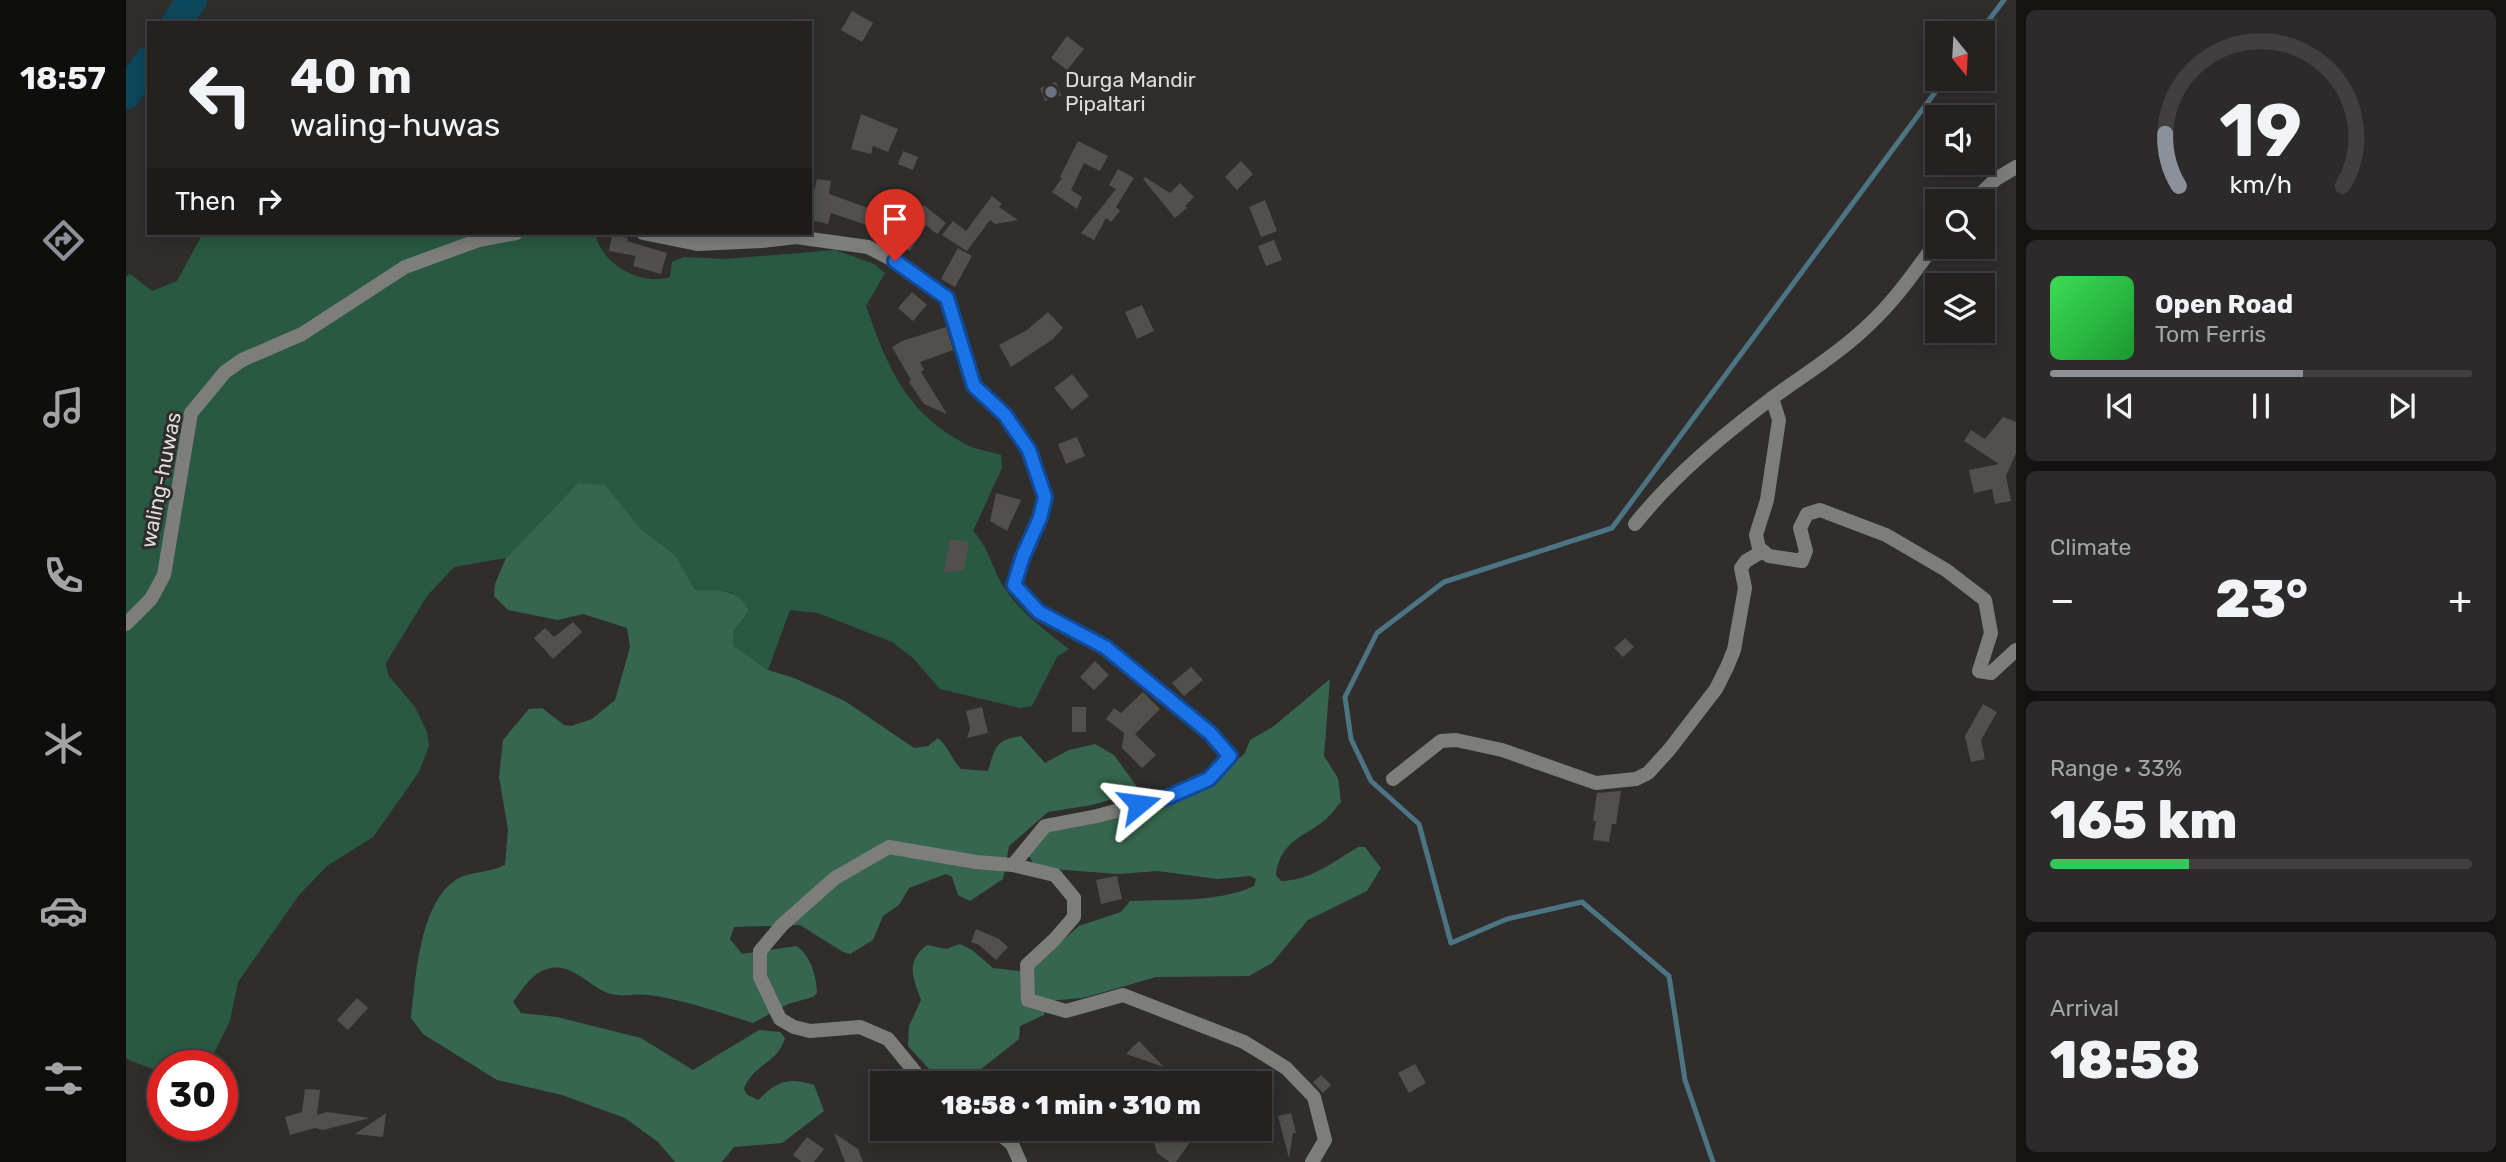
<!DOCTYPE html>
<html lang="en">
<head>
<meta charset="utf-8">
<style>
  :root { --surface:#242221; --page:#2c2a2a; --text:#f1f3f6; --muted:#a3a4a5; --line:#413f3f; --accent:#8c9099 }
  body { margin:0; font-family:Rubik,sans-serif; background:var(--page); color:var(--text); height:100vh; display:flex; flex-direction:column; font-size:26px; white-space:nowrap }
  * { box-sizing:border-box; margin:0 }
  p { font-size:23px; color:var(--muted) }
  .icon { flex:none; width:38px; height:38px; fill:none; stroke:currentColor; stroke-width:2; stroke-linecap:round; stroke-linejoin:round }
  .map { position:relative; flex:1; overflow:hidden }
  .drawer { display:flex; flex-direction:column; gap:10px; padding:10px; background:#141312; width:490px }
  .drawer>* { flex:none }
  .guide { position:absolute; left:21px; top:21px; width:665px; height:214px; border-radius:0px; box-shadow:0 4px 18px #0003,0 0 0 2px var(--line); background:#242221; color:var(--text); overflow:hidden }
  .needle { width:46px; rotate:162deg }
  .buttons { position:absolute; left:1799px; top:21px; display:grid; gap:14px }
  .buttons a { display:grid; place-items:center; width:70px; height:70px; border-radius:0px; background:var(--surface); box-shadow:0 4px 18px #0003,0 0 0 2px var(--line); font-size:35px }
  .speed { position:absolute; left:21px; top:1050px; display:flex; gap:14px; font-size:35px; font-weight:700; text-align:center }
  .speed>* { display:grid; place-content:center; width:91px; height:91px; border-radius:50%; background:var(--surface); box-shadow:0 4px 18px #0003,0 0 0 2px var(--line); line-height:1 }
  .speed .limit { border:10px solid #d22; background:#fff; color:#111 }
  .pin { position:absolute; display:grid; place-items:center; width:60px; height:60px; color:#fff; margin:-72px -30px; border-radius:50% 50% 50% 0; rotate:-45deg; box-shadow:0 0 7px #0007 }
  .pin .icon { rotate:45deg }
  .me { position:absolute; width:77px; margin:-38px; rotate:74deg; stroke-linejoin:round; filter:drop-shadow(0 0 5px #0008) }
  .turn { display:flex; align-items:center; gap:24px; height:147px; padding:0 28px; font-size:32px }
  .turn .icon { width:91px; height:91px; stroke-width:2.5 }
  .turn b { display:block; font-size:49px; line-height:60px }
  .then { display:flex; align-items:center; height:66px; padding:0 28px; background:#0003; gap:14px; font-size:26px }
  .big { font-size:52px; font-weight:800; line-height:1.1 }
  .drawer .widget { flex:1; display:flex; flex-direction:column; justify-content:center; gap:10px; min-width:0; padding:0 24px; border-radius:10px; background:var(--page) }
  .drawer .dial { align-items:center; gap:0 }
  .dial svg { height:182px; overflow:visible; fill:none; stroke:var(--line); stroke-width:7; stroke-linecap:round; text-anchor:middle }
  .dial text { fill:var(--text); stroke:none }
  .song { display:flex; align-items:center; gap:21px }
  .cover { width:84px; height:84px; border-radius:10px; background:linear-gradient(135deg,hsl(130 70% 55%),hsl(130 70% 35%)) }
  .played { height:7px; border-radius:4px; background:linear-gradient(90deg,var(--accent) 60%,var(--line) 60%) }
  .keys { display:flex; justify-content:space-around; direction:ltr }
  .heat { display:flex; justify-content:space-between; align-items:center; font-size:38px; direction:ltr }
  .charge { height:10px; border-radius:5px; background:linear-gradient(90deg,#34c759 33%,var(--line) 0) }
  .trip { position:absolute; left:744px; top:1071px; width:402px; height:70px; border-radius:0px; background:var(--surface); box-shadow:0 4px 18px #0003,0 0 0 2px var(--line); font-weight:800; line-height:70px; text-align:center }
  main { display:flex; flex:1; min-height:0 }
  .dock { display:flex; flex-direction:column; width:126px; justify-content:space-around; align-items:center; background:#0e0e0d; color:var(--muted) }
  .dock .icon { width:49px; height:49px }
  .dock .active { color:var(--accent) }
  .dock b { font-size:32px; color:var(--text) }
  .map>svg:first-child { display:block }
</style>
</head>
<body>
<main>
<nav class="dock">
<b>18:57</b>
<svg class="icon active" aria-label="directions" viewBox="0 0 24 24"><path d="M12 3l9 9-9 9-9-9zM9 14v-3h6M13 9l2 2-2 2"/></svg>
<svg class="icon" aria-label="music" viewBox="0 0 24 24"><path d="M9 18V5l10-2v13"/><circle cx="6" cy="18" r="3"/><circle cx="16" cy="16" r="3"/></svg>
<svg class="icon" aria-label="phone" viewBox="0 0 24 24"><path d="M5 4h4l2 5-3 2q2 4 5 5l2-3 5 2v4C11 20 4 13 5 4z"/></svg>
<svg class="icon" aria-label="climate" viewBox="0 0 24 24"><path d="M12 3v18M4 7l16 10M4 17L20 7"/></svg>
<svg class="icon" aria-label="car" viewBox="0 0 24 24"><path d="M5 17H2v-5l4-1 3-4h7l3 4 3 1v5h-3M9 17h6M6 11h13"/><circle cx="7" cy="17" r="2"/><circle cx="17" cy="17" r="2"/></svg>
<svg class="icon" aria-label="filters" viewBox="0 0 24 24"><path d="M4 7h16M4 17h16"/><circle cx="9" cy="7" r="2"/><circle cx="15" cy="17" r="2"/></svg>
</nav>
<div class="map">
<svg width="1890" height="1162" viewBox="0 0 1890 1162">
  <rect width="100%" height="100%" fill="#302e2c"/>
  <path fill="#2a5943" d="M77 233H469C475 264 514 286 544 277L546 262 558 257 600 259 709 250 748 264 759 273 740 306C761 366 779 412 839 444 849 450 864 451 875 455L876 468 847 531C863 547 866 570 879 589 895 613 920 631 943 649L931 657 906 706 894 708 814 689 787 658 766 642 692 613 664 610 642 670 606 646 607 632 623 611 605 592 569 590 550 556 515 529 479 486 452 483 380 558 328 567 301 596 260 663 262 675 289 707 301 732 303 746 293 772 247 837 201 866 173 895 112 982 104 1021 87 1055 67 1066H37V1073L3 1060 0 1058V277L4 274 26 291 51 281Z"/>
  <g fill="#36664f">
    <path d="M452 483 479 485 515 529 550 556 569 590C593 591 611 587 623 611L607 632V646L642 670 668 678 719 701 788 748 802 746 812 738C823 747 825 759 835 769L862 771C869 748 869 740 895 736L919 763 943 750 969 744 988 755 1012 788 1008 793 966 805 922 812 883 846 877 879 844 901 832 895 826 877 820 874 783 888 773 905 757 916 747 940 724 954 717 952 674 925 608 927 604 939 616 954 670 946C684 953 691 978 691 993L687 997 662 1004 627 1023C592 1012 559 1000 523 995 511 993 496 997 485 994 464 989 447 961 421 969 405 974 396 990 387 1002L395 1013 431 1017 515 1038 567 1070 633 1030 654 1032 659 1038C652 1063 629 1063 618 1088L620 1094 632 1100C652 1081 661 1077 688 1085L698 1111 656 1143 608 1147 596 1162H549L532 1142 499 1118 436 1095 371 1080 297 1034 285 1018C290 978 293 900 333 878 346 871 364 873 379 865L382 830 373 777 377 740 403 709 416 708 438 725 445 726 466 719 489 700 504 647 501 628 457 614 432 620 382 610 368 596 369 584 380 558Z"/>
    <path d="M1204 679 1198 756 1212 778 1215 802C1210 807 1206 814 1200 819 1178 838 1154 840 1150 875L1155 881C1183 881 1209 861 1232 847H1239L1255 868 1241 891 1182 920 1146 963 1123 976 1030 977 957 998 920 1001 918 1015 894 1026 893 1039 854 1070 828 1080 804 1070 782 1046 783 1026 795 1000C787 977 779 962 801 945L820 949 834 944 846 950 867 968 901 972 953 926 995 912 1004 901C1044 899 1092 903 1128 886L1130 879 1124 876 1091 879 1032 871 992 874 926 869 907 863 901 852 924 828 1084 786 1119 753 1124 740 1148 726Z"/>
  </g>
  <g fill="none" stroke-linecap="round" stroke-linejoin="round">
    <g stroke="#4c7482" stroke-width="5">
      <path d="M1853 33 1878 0"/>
      <path d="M1587 1162 1559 1080 1543 976 1456 902 1381 919 1325 943 1293 824 1245 781 1225 739 1219 697 1251 633 1318 582 1486 528 1819 79"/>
    </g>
    <g stroke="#0d475b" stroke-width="30">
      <path d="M50 23 66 0"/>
      <path d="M0 94 23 61"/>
    </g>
  </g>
  <g fill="#51504d">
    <path d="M726 11 747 23 736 42 715 30Z"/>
    <path d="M941 36 958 49 941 70 925 58Z"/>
    <path d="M930 82 935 95 919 101 914 88Z"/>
    <path d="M735 114 772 129 762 152 747 146 745 154 725 149Z"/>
    <path d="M952 141 982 156 974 171 958 163 945 190 956 197 951 209 926 192 936 178 934 177Z"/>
    <path d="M777 151 792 157 787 170 772 164Z"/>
    <path d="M1115 161 1127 174 1111 190 1099 177Z"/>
    <path d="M992 169 1008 178 990 207 994 211 985 222 980 218 968 240 955 233 990 189 983 185Z"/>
    <path d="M1019 177 1044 193 1054 183 1068 197 1059 206 1061 208 1049 218 1017 179Z"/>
    <path d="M691 179 705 181 703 194 762 215 775 195 796 207 798 205 820 223 811 234 800 225 784 251 755 235 758 231 705 213 702 224 684 220V207Z"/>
    <path d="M866 196 876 204 873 207 892 220 869 224 864 220 841 251 816 235 827 221 840 231Z"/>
    <path d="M1139 200 1151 231 1135 237 1123 207Z"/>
    <path d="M486 235 502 238 501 241 541 253 535 274 507 266 510 256 483 251Z"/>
    <path d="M1148 240 1156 260 1140 266 1132 246Z"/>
    <path d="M832 248 846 256 829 287 815 279Z"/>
    <path d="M786 292 801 305 787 321 772 308Z"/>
    <path d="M1016 305 1028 331 1011 339 999 312Z"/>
    <path d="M922 312 937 328 927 339 885 367 873 345 901 330Z"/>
    <path d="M820 327 827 350 794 362 798 370 795 372 821 414 798 404 783 382 785 380 766 347 776 341Z"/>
    <path d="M946 374 963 396 946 410 928 388Z"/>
    <path d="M1877 417 1890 422V453L1880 476 1885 501 1869 504 1866 489 1848 493 1843 470 1873 464 1838 441 1845 430 1859 439Z"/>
    <path d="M951 437 959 456 940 464 932 444Z"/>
    <path d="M870 493 895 500 881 531 864 521Z"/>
    <path d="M824 539 843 542 838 570 818 573Z"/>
    <path d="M447 622 456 632 427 659 408 638 419 628 428 637Z"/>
    <path d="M1499 638 1508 647 1497 657 1488 648Z"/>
    <path d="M969 661 983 675 968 690 954 677Z"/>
    <path d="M1065 667 1077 680 1058 696 1046 683Z"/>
    <path d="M1017 692 1034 709 1009 734 1030 755 1016 768 996 748 998 733 980 719 988 708 995 713Z"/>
    <path d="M1857 704 1871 712 1855 740 1859 759 1845 762 1839 736Z"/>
    <path d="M856 707 862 733 841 738 844 728 840 711Z"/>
    <rect x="946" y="707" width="14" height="25"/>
    <path d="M1495 791 1490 824H1486L1483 842 1467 840 1470 821H1467L1471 793Z"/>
    <path d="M991 876 996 899 975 904 970 880Z"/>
    <path d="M850 929 873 939 882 947 870 960 853 945 845 942Z"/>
    <path d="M231 998 242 1008 222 1030 211 1020Z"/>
    <path d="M1013 1041 1038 1067 1000 1054Z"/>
    <path d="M1289 1064 1300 1083 1283 1093 1272 1073Z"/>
    <path d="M1195 1075 1205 1085 1197 1093 1187 1082Z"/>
    <path d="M179 1089 194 1090 191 1115 201 1112 244 1118 197 1130 189 1128 164 1135 159 1117 176 1112Z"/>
    <path d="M260 1113 257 1137 229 1134Z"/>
    <path d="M1165 1113 1170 1133H1167L1163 1158 1152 1116Z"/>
    <path d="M1034 1129H1060L1064 1142 1050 1162H1044L1031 1153 1027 1138 1042 1135Z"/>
    <path d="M708 1133 732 1149 737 1162H719Z"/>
    <path d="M681 1137 698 1149 688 1162H676L667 1155Z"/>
  </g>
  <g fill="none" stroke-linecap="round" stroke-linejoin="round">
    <g stroke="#7d7e7c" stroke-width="14">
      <path d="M1847 201 1870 179 1890 167"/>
      <path d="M517 233 571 244 636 241 670 237 742 247 769 261 821 298 848 386 879 415 903 450 919 497 914 518 897 556 888 585 913 612 979 647 1084 733 1104 756 1083 779 1042 797 971 816 919 826 887 865 929 875 948 898V917L928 940 901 965 902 1000 940 1011 997 995 1118 1042 1160 1068 1188 1097 1199 1140 1186 1162"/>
      <path d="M1646 398 1653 420 1641 500 1630 535 1633 548 1643 556 1676 561 1680 551 1674 528 1681 514 1694 510 1760 535 1820 570 1859 600 1865 633 1853 671 1865 673 1890 650"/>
      <path d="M1509 524C1547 476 1597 435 1646 398 1676 376 1708 357 1736 331 1766 305 1788 273 1811 241"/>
      <path d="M0 624 25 599 38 575 65 413 99 372 116 360 176 334 279 267 353 240 390 233"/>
      <path d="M1267 779 1315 741 1330 740 1376 750 1470 783 1510 779 1522 773 1543 750 1590 689 1601 667 1608 650 1619 588 1615 568 1620 561 1637 551"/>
      <path d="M798 1083 762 1039 734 1027 684 1031 668 1027 654 1019 634 977V951L656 925 709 878 763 847 850 862 887 865"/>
      <path d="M868 1129 886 1144 894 1162"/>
    </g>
  </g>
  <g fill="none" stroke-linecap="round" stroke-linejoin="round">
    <g stroke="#114b97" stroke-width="18">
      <path id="route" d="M769 261 821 298 848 386 879 415 903 450 919 497 914 518 897 556 888 585 913 612 979 647 1084 733 1104 756 1083 779 1042 797 1013 804"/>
    </g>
    <use href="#route" stroke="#1a73e8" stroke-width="12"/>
  </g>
  <circle fill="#6b7280" stroke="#302e2c" stroke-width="2.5" cx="925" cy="92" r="7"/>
  <g text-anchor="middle" stroke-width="6" stroke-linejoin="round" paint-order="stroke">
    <g font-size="21" fill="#dfdedc" stroke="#302e2c" text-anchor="start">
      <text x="939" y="87">Durga Mandir<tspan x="939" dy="24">Pipaltari</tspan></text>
    </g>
    <g font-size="21" fill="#dfdedc" stroke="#302e2c">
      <text transform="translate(35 480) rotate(-79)" y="7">waling-huwas</text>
    </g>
  </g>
</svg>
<div class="buttons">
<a><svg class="needle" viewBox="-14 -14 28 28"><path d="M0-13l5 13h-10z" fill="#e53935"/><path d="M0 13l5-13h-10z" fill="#a3a4a5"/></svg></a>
<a><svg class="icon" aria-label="sound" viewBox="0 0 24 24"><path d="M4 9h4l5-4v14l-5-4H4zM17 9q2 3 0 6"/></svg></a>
<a><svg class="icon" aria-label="search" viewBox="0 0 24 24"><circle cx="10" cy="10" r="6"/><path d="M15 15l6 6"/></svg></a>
<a><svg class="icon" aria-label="layers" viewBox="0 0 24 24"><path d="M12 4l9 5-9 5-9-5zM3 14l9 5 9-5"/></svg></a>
</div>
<div class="speed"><div class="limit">30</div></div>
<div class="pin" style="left:769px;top:261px;background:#d93025"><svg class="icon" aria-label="arrive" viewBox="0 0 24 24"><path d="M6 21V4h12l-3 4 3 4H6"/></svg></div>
<svg class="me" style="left:1013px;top:804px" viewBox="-20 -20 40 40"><path d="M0-17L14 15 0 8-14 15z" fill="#1a73e8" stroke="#fff" stroke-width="4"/></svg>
<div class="trip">18:58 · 1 min · 310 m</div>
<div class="guide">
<div class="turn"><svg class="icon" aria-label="left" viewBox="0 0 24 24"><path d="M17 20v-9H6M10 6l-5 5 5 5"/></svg><div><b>40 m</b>waling-huwas</div></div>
<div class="then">Then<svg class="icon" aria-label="right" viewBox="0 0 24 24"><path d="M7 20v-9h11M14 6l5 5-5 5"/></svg></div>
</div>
</div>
<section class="drawer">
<div class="widget dial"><svg viewBox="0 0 100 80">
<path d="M14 69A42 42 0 1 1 86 69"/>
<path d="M14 69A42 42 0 0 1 8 46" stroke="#8c9099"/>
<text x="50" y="56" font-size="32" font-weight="700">19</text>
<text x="50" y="72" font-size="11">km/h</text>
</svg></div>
<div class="widget">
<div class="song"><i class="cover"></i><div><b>Open Road</b><p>Tom Ferris</p></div></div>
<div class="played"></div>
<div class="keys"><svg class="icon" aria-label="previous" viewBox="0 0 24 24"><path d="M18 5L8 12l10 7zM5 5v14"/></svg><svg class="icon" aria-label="pause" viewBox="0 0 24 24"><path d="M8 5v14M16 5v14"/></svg><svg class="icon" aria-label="next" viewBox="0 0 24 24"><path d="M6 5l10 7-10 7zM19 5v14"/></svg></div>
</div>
<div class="widget"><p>Climate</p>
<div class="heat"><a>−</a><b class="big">23°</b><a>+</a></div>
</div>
<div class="widget"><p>Range · 33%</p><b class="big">165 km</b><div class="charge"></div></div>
<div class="widget"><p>Arrival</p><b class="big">18:58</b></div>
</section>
</main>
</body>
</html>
